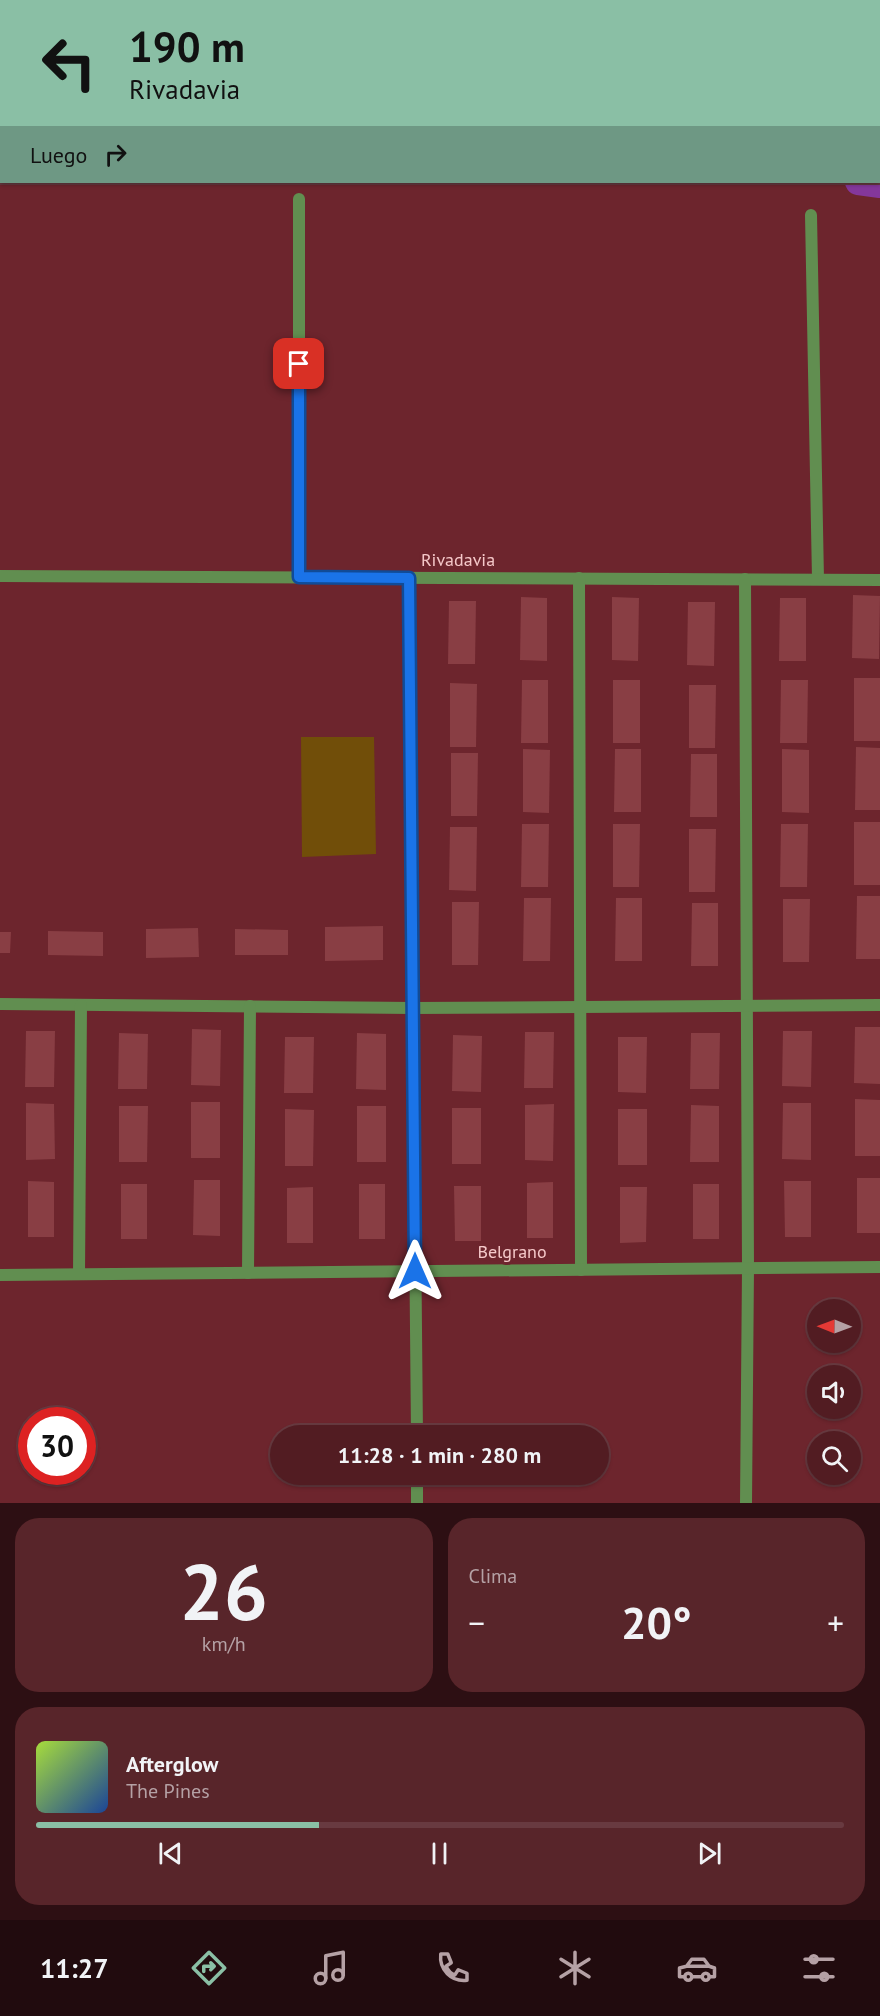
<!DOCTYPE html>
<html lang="es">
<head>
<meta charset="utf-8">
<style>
  :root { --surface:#521c22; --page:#58252a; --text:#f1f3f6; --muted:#b5a1a5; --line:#683a40; --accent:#8abfa5 }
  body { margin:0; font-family:"PT Sans",sans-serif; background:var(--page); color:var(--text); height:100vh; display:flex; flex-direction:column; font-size:22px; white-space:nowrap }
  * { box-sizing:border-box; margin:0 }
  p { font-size:20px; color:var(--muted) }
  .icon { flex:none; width:33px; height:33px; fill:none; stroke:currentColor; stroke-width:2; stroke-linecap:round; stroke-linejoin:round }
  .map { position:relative; height:1503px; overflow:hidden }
  .drawer { display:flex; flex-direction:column; gap:15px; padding:15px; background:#2d0f13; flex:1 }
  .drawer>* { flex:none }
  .guide { position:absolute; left:0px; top:0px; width:880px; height:183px; box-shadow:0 2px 4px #0004,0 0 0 2px var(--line); background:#8abfa5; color:#111; overflow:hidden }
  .needle { width:39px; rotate:271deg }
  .tools { position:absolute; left:807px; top:1299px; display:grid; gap:12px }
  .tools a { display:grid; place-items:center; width:54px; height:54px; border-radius:50%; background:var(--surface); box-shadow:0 2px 4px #0004,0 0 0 2px var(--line); font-size:30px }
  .speed { position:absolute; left:18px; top:1407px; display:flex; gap:12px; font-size:30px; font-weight:700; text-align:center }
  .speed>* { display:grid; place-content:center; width:78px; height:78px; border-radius:50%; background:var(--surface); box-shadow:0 2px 4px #0004,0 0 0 2px var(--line); line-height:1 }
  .speed .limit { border:9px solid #d22; background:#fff; color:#111 }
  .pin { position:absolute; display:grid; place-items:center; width:51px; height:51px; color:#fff; margin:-26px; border-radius:12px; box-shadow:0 3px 9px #0006 }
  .me { position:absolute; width:66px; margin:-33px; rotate:0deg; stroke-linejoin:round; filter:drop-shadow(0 0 4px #0008) }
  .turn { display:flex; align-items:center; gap:21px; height:126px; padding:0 30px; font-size:27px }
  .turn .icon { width:78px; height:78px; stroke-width:2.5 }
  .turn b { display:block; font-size:42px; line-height:51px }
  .then { display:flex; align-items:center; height:57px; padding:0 30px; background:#0003; gap:12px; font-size:22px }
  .big { font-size:45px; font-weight:700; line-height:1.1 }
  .drawer .widget { flex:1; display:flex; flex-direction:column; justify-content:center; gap:9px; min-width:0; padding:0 21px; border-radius:24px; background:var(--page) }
  .drawer .dial { align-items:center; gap:0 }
  .dial b { font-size:78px; line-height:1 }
  .song { display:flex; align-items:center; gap:18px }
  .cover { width:72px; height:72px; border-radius:9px; background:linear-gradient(135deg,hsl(80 70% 55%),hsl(220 70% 35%)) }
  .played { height:6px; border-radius:3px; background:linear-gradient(90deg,var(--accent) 35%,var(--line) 35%) }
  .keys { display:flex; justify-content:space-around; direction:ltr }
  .heat { display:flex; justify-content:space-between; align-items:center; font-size:33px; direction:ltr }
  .drawer .tiles { flex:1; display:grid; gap:15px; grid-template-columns:1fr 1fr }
  .widget:last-child { grid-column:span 2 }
  .trip { position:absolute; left:270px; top:1425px; width:339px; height:60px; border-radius:30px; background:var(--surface); box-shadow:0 2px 4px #0004,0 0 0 2px var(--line); font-weight:700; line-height:60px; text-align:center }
  .menu { display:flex; height:96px; justify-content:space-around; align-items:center; background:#210b0e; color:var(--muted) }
  .menu .icon { width:42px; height:42px }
  .menu .current { color:var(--accent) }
  .menu b { font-size:27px; color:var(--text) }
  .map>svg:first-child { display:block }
</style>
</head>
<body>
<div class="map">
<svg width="880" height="1503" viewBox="0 0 880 1503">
  <rect width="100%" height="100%" fill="#6d252d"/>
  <path fill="#714e09" d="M301 737H374L376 854 302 857Z"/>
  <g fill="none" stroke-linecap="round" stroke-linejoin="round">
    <g stroke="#84379b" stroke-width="26">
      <path d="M0 32 2 33"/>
      <path d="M858 182 880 185"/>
    </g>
  </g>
  <g fill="#893e44">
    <path d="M853 595 880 596 879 659 852 658Z"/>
    <path d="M521 597 547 598V661L520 660Z"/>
    <path d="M612 597 639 598 638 661 612 660Z"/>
    <path d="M780 598H806V661H779Z"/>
    <path d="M449 601H476L475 664H448Z"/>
    <path d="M688 602H715L714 666 687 665Z"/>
    <rect x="854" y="678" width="26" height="63"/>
    <path d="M522 680H548V743H521Z"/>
    <rect x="613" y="680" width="27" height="63"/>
    <path d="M781 680H808L807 743H780Z"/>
    <path d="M450 683 477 684 476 747H450Z"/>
    <path d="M689 685H716L715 748H689Z"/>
    <path d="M856 747 880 748V810H855Z"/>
    <path d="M523 749 550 750 549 813 523 812Z"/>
    <path d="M615 749H641V812H614Z"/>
    <path d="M782 749 809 750V813L782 812Z"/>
    <path d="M451 753H478L477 816H451Z"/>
    <path d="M691 754H717V817H690Z"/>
    <rect x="854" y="822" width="26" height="63"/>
    <path d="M522 824H549L548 887H521Z"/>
    <path d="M613 824H640L639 887H613Z"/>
    <path d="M781 824H808L807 887H780Z"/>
    <path d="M450 827H477L476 891 449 890Z"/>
    <path d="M689 829H716L715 892H689Z"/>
    <path d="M857 896H880V959H856Z"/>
    <path d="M524 898H551L550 961H523Z"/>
    <path d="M616 898H642V961H615Z"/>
    <path d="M783 899H810L809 962H783Z"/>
    <path d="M452 902H479L478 965H452Z"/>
    <path d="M692 903H718V966H691Z"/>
    <path d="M383 926V960L325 961V927Z"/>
    <path d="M198 928 199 957 146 958V929Z"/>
    <path d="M235 929 288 930V955H235Z"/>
    <path d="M48 931 103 932V956L48 955Z"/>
    <path d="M0 932H11L10 953H0Z"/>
    <path d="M855 1027H880V1084L854 1083Z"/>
    <path d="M192 1029 221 1030 220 1086 191 1085Z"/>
    <path d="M26 1031H55L54 1087H25Z"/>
    <path d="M783 1031H812L811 1087 782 1086Z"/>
    <path d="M525 1032H554L553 1088H524Z"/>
    <path d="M119 1033 148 1034 147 1089H118Z"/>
    <path d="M357 1033 386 1034V1090L356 1089Z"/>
    <path d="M691 1033H720L719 1089H690Z"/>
    <path d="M453 1035 482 1036 481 1092 452 1091Z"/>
    <path d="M285 1037H314L313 1093H284Z"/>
    <path d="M618 1037H647L646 1093 618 1092Z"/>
    <path d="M855 1099 880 1100V1156H855Z"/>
    <rect x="191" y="1102" width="29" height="56"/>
    <path d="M26 1103 54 1104 55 1159 26 1160Z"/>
    <path d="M783 1103H811V1160L782 1159Z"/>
    <path d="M554 1104 553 1161 525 1160V1105Z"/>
    <path d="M691 1105 719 1106V1162H690Z"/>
    <path d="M119 1106H148L147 1162H119Z"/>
    <rect x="357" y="1106" width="29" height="56"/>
    <rect x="452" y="1108" width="29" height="56"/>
    <path d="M285 1109 314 1110 313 1166H285Z"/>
    <rect x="618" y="1109" width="29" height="56"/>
    <rect x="857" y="1178" width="23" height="55"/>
    <path d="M194 1180H220V1236L193 1235Z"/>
    <path d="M28 1181 54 1182V1237H28Z"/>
    <path d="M784 1181H811V1237H785Z"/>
    <path d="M553 1182V1238H527V1183Z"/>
    <rect x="121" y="1184" width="26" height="55"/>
    <rect x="359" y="1184" width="26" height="55"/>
    <rect x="693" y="1184" width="26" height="55"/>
    <path d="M454 1186H481V1241H455Z"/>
    <path d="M313 1187V1243H287V1188Z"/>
    <path d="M620 1187H647L646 1242 620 1243Z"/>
  </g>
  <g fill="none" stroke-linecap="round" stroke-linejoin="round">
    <g stroke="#618e50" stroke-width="12">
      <path d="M299 199V577"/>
      <path d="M811 215 818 579"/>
      <path d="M0 576 880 580"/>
      <path d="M409 578 417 1436"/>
      <path d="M579 578 581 1270"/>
      <path d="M745 579 748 1268 746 1503"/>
      <path d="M0 1004 413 1008 880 1005"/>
      <path d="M248 1273 250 1006"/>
      <path d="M79 1274 81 1005"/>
      <path d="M0 1275 880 1267"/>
      <path d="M417 1474V1503"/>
    </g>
  </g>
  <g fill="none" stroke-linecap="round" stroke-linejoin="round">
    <g stroke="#114b97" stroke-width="15">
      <path id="route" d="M299 364V577L409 578 415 1271"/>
    </g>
    <use href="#route" stroke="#1a73e8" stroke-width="10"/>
  </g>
  <g text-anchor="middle" stroke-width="6" stroke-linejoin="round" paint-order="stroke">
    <g font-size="18" fill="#f5c8c9" stroke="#6d252d">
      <text x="458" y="566">Rivadavia</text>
      <text x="512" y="1258">Belgrano</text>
    </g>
  </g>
</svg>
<div class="tools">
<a><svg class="needle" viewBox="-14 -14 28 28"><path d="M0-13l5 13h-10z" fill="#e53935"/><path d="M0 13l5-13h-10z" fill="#b5a1a5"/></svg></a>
<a><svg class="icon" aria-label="sound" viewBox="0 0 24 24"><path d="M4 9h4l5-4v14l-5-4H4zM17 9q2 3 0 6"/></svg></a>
<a><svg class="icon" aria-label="search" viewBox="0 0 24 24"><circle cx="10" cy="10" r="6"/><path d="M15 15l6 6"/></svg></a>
</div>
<div class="speed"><div class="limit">30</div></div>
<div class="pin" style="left:299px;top:364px;background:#d93025"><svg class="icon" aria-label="arrive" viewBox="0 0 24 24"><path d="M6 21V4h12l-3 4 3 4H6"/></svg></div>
<svg class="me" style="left:415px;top:1271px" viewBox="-20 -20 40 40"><path d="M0-17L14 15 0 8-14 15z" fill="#1a73e8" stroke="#fff" stroke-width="4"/></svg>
<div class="trip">11:28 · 1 min · 280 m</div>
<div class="guide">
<div class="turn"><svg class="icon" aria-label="left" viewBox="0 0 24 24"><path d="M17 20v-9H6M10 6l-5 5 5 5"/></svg><div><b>190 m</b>Rivadavia</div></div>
<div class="then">Luego<svg class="icon" aria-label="right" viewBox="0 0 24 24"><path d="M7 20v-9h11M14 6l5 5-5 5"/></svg></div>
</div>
</div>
<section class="drawer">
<div class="tiles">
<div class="widget dial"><b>26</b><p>km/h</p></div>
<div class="widget"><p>Clima</p>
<div class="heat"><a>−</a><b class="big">20°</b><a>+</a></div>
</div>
<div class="widget">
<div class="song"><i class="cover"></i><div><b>Afterglow</b><p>The Pines</p></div></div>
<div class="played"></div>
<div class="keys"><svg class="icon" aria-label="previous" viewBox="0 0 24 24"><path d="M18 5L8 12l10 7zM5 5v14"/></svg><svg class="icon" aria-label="pause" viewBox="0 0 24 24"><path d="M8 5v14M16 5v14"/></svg><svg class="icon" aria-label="next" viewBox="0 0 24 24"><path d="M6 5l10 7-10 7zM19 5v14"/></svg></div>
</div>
</div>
</section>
<nav class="menu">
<b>11:27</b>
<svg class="icon current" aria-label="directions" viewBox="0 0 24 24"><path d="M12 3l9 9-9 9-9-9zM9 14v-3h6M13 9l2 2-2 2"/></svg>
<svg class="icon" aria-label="music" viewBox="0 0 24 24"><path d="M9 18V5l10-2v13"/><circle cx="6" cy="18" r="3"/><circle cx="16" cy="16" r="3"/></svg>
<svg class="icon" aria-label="phone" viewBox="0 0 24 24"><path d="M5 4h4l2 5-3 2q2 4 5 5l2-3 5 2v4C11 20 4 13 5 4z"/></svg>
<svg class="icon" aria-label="climate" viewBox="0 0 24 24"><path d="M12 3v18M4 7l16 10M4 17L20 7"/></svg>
<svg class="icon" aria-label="car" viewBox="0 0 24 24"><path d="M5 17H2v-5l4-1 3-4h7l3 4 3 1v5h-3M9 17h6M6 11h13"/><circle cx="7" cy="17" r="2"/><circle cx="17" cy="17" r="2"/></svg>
<svg class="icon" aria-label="filters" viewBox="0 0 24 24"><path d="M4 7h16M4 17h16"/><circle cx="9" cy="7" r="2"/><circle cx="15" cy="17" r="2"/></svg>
</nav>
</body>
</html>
